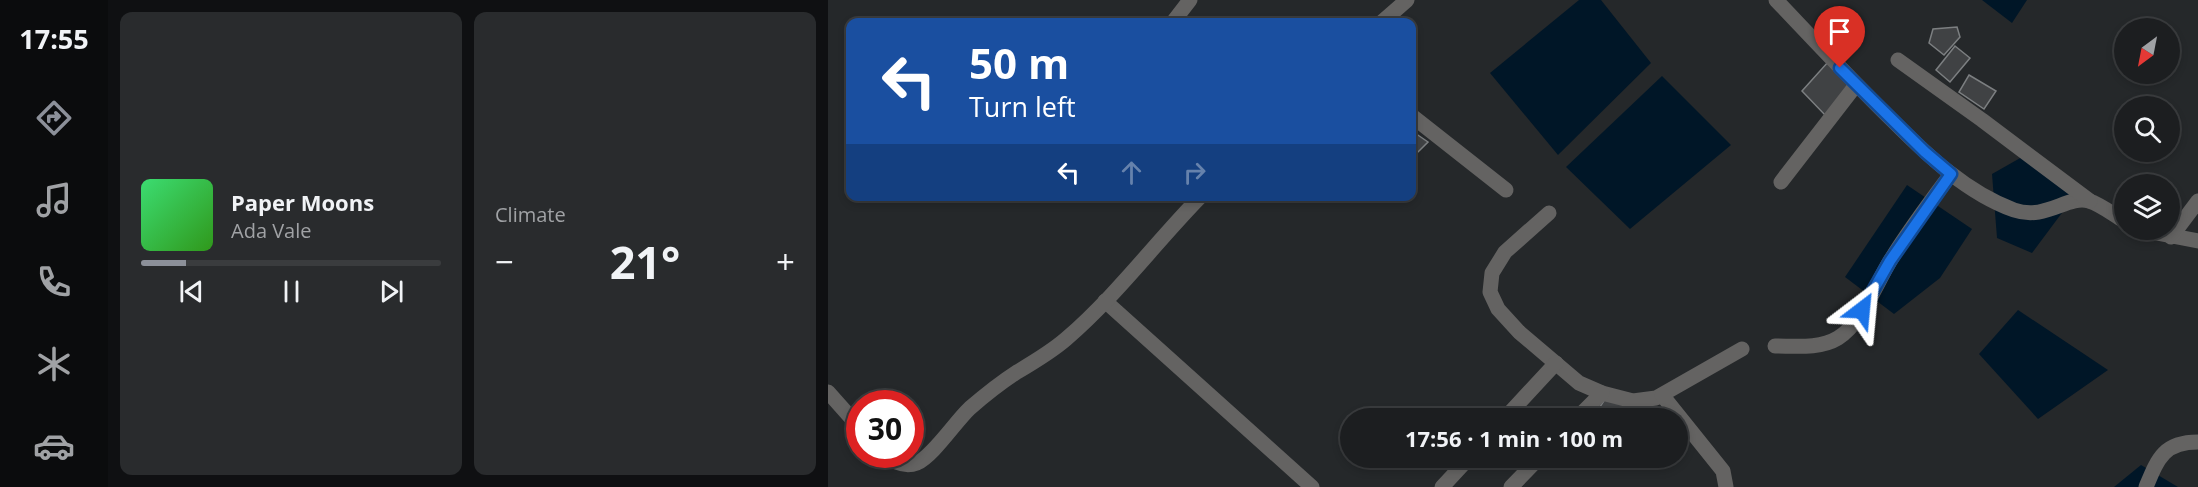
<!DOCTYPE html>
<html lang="en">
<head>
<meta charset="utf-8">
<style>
  :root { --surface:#1c1e20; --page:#292b2d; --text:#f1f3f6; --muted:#a0a2a5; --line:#3a3c3e; --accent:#8c9099 }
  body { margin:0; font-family:"Open Sans",sans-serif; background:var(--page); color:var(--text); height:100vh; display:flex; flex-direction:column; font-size:22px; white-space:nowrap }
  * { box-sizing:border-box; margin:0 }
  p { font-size:20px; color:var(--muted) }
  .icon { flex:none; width:33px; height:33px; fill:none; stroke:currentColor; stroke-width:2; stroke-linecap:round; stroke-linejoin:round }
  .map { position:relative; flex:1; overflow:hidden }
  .panel { display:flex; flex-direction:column; gap:12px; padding:12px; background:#0f1012; width:720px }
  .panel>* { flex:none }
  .hud { position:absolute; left:18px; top:18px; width:570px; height:183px; border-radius:12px; box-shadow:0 3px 9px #0003,0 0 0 2px var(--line); background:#1a4fa0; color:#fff; overflow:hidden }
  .needle { width:39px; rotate:212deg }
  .tools { position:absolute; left:1286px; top:18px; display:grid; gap:12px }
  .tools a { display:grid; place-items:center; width:66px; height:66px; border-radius:50%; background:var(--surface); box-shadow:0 3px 9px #0003,0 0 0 2px var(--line); font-size:30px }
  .speed { position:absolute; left:18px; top:390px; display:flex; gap:12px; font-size:30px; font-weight:700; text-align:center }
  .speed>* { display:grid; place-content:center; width:78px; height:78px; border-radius:50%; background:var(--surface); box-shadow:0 3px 9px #0003,0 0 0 2px var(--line); line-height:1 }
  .speed .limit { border:9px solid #d22; background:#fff; color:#111 }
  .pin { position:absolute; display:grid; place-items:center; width:51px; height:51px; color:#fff; margin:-62px -26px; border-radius:50% 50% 50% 0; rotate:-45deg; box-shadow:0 0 6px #0007 }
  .pin .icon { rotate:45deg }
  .me { position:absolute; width:66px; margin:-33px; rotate:29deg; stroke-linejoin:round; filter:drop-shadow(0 0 4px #0008) }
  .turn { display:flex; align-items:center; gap:21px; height:126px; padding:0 24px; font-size:27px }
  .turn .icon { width:78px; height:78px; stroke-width:2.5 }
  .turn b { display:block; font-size:42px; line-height:51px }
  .lanes { display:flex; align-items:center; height:57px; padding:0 24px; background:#0003; justify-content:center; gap:30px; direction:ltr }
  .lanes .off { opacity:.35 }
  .big { font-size:45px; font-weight:700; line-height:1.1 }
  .panel .card { flex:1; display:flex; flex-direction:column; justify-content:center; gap:9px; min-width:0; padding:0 21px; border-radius:12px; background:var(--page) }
  .song { display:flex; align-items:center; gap:18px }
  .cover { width:72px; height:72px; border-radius:9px; background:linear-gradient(135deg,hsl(140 70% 55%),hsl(110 70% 35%)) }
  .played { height:6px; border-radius:3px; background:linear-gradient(90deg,var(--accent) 15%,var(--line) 15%) }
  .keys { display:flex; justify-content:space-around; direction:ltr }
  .heat { display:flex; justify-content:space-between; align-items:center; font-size:33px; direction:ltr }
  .panel .tiles { flex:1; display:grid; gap:12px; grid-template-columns:repeat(2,1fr) }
  .trip { position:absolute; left:512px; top:408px; width:348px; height:60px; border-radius:30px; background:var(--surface); box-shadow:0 3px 9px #0003,0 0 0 2px var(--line); font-weight:700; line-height:60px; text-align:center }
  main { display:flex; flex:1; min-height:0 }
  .tab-bar { display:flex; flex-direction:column; width:108px; justify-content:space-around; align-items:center; background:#0b0c0d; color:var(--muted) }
  .tab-bar .icon { width:42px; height:42px }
  .tab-bar .on { color:var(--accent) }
  .tab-bar b { font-size:27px; color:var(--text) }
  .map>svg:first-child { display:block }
</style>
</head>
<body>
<main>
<nav class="tab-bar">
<b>17:55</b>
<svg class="icon on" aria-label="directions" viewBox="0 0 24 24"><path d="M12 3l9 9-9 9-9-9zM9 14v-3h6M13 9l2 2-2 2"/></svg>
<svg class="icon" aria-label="music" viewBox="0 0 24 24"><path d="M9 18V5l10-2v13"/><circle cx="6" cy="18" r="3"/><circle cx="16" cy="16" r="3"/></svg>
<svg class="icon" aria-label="phone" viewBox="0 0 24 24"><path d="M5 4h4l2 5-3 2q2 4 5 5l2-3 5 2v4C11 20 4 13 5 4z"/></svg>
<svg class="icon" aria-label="climate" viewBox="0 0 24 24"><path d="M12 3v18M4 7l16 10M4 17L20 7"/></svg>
<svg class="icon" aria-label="car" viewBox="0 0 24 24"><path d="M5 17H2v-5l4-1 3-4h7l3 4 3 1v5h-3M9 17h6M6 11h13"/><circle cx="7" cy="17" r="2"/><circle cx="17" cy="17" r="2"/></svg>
</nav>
<section class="panel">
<div class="tiles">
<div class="card">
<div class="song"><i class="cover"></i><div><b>Paper Moons</b><p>Ada Vale</p></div></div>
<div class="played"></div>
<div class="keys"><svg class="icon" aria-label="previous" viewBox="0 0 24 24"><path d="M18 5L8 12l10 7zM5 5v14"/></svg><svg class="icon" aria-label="pause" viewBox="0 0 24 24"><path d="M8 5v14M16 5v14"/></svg><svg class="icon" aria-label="next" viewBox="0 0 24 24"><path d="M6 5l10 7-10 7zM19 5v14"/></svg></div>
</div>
<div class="card"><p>Climate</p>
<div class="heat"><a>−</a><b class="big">21°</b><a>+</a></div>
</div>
</div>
</section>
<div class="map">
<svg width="1370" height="487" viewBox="0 0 1370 487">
  <rect width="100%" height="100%" fill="#25282a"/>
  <g fill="#001627">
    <path d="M751 0H773L823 63 730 155 662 73Z"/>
    <path d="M1154 0H1199L1184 23Z"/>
    <path d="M834 76 903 145 802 229 738 167Z"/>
    <path d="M1201 153 1251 190 1204 253 1169 238 1164 174Z"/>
    <path d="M1079 185 1144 229 1112 278 1066 314 1017 277Z"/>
    <path d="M1190 310 1280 370 1210 419 1151 354Z"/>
    <path d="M1313 465 1350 487H1286Z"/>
  </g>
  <g fill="#404244" stroke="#7c7f81" stroke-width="1.5">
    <path d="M1129 27 1132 37 1116 55 1101 43 1105 29Z"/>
    <path d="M1127 46 1142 58 1122 82 1108 70Z"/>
    <path d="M1000 62 1022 86 997 115 974 91Z"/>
    <path d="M1141 75 1168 91 1156 109 1131 92Z"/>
    <path d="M584 131 600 142 590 152 584 156Z"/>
    <path d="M777 399 790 401 804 412 802 418H769L766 416Z"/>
  </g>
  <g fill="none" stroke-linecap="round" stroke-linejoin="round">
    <g stroke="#646362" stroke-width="15">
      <path d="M948 0C987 41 1025 82 1065 121 1100 156 1139 193 1186 210 1218 221 1239 195 1261 201 1272 204 1286 215 1296 221"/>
      <path d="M345 22 362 0"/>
      <path d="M554 22 579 0"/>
      <path d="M1070 60 1154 120 1262 201"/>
      <path d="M584 116 678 190"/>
      <path d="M953 182 1028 85"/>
      <path d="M721 213 677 252 664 273 662 292 670 309 691 332 751 383 774 393 805 401 828 398 914 349"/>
      <path d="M1313 230 1370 241"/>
      <path d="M1343 237 1370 201"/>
      <path d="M277 301 484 487"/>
      <path d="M947 346C967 346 992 349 1010 338 1034 323 1048 284 1062 261 1080 231 1102 202 1123 174"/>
      <path d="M0 392 32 428"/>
      <path d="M834 395 895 471 898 487"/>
      <path d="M677 418 728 363"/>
      <path d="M749 418 774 393"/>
      <path d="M55 454C65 462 76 468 89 463 105 456 127 422 142 408 157 395 172 383 189 372 206 362 223 352 238 339 288 296 327 243 373 196"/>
      <path d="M614 487 641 458"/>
      <path d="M683 487 711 458"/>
      <path d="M1318 487C1330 458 1336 442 1370 442"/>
    </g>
  </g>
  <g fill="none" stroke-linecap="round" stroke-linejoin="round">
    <g stroke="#114b97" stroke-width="15">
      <path id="route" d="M1012 68 1097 152 1123 174 1062 261 1034 310"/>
    </g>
    <use href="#route" stroke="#1a73e8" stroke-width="10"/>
  </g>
</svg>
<div class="tools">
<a><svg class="needle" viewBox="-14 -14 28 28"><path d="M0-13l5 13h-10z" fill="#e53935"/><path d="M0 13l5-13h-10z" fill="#a0a2a5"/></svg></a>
<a><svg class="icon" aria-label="search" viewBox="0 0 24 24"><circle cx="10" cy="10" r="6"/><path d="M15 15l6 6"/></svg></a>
<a><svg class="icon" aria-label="layers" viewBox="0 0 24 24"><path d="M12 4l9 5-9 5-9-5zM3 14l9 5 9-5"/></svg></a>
</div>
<div class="speed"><div class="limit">30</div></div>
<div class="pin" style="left:1012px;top:68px;background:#d93025"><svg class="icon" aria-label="arrive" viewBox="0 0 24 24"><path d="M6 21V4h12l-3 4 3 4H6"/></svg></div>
<svg class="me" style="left:1034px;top:310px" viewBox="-20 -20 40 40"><path d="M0-17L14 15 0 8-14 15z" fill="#1a73e8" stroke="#fff" stroke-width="4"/></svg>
<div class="trip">17:56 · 1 min · 100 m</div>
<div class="hud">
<div class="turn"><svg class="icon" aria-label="left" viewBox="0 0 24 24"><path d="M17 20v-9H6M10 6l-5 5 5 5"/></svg><div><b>50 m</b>Turn left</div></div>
<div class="lanes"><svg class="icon" aria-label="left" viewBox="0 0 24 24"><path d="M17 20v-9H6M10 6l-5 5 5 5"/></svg><svg class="icon off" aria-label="ahead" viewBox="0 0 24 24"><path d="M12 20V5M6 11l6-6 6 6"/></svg><svg class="icon off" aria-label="right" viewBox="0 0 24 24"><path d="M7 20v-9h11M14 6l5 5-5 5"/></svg></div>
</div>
</div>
</main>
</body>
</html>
